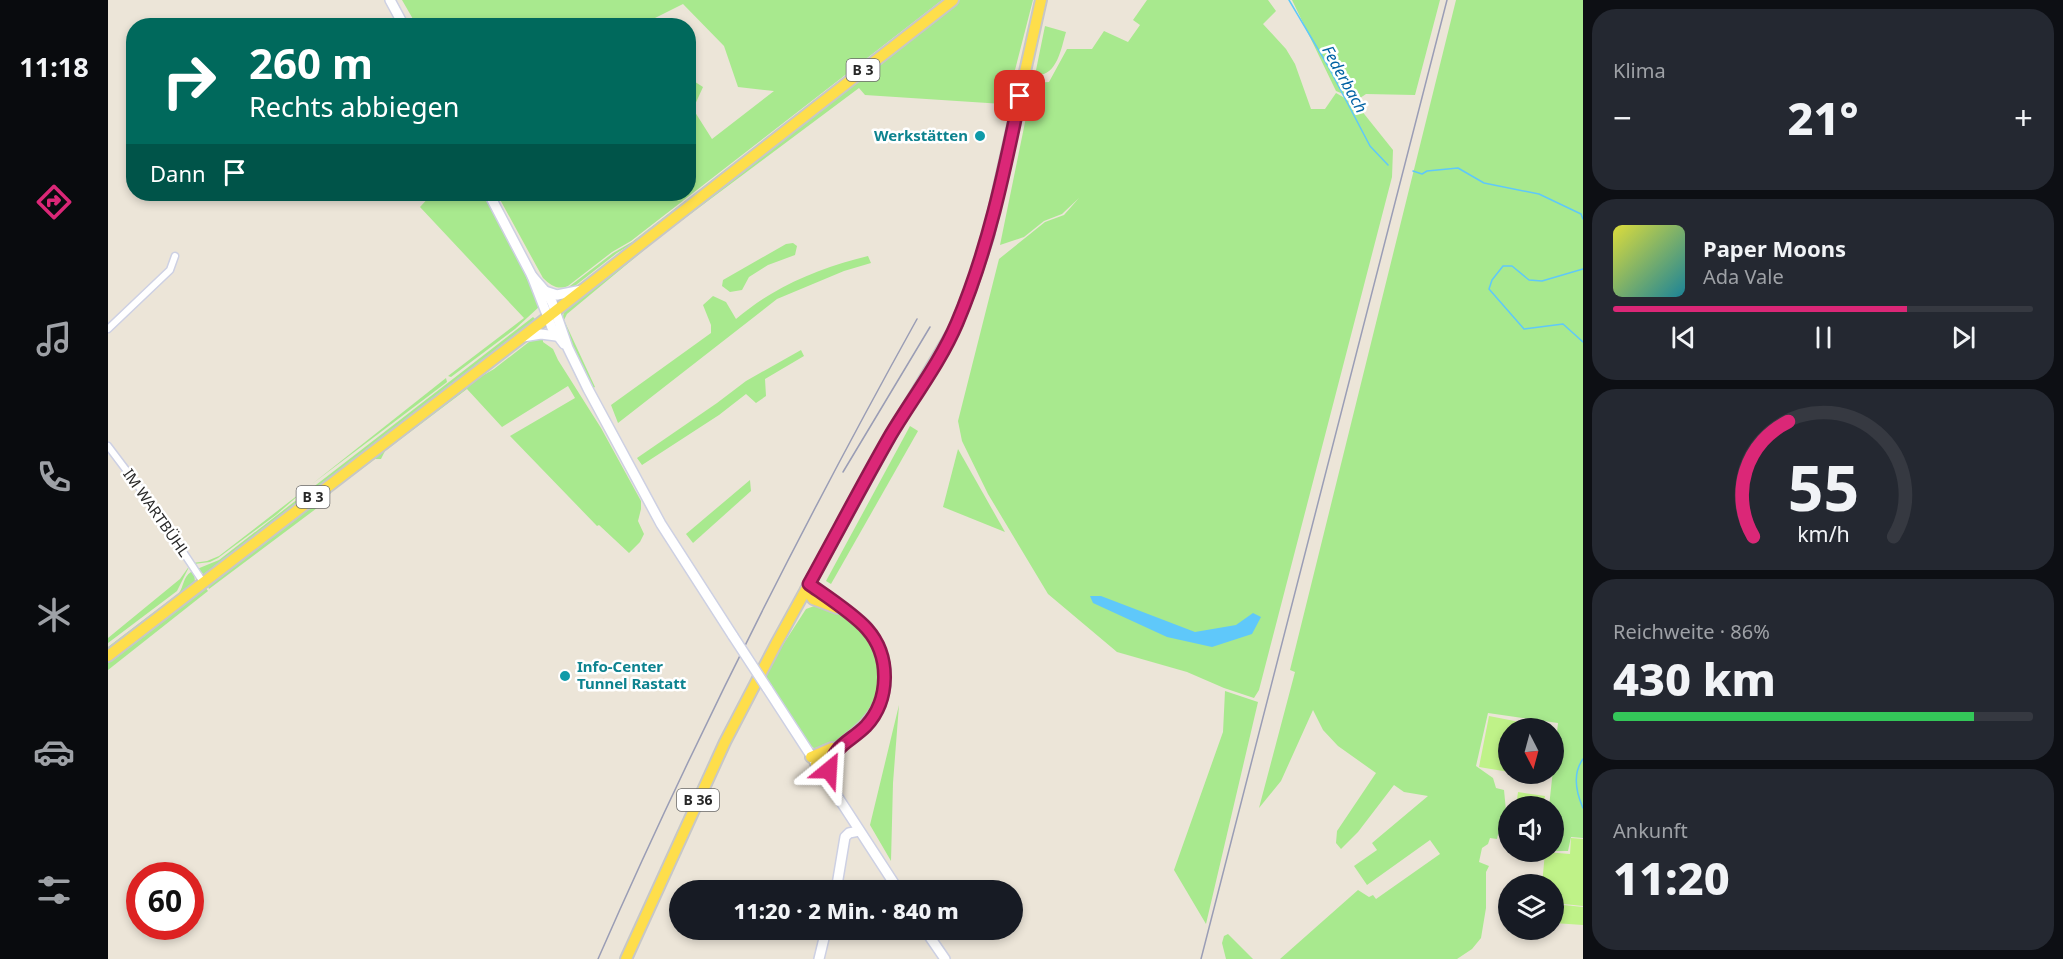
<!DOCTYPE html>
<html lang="de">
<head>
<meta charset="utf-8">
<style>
  :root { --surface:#171b24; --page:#242831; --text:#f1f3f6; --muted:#9ea1a6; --line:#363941; --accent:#db2777 }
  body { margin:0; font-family:"Noto Sans",sans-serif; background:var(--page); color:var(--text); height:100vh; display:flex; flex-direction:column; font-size:22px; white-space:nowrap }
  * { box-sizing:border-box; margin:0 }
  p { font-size:20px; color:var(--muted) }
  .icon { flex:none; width:33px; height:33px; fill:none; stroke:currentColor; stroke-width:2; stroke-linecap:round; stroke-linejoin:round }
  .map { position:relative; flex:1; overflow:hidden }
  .panel { display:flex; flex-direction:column; gap:9px; padding:9px; background:#0d0f14; width:480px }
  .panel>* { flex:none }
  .top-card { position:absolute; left:18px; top:18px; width:570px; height:183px; border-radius:24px; box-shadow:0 3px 9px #0003; background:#00695c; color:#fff; overflow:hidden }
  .needle { width:39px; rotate:174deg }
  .buttons { position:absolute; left:1390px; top:718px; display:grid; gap:12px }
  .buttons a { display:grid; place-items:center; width:66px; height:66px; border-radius:50%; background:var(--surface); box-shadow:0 3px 9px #0003; font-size:30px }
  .speed { position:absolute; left:18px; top:862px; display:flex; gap:12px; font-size:30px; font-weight:700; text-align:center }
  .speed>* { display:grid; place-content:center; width:78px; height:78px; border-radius:50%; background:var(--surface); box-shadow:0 3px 9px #0003; line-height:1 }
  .speed .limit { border:9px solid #d22; background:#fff; color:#111 }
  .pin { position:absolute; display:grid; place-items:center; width:51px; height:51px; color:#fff; margin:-26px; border-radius:12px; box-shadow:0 3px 9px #0006 }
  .me { position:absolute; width:66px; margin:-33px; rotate:27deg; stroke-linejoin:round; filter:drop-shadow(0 0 4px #0008) }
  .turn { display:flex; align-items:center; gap:21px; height:126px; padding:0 24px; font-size:27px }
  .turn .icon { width:78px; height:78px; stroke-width:2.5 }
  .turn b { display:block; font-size:42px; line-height:51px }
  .then { display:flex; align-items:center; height:57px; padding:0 24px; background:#0003; gap:12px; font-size:22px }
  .big { font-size:45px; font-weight:800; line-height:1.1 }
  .panel .widget { flex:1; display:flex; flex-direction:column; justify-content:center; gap:9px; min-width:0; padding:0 21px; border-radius:24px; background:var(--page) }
  .panel .dial { align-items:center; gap:0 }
  .dial svg { height:156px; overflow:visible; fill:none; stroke:var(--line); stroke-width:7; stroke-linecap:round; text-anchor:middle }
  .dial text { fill:var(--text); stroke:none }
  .song { display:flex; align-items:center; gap:18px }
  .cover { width:72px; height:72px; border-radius:9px; background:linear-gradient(135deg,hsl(60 70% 55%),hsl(190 70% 35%)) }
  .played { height:6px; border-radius:3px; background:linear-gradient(90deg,var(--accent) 70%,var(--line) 70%) }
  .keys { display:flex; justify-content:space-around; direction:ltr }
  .heat { display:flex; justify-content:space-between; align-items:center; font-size:33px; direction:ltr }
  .charge { height:9px; border-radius:4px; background:linear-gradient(90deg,#34c759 86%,var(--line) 0) }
  .trip { position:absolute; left:561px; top:880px; width:354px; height:60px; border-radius:30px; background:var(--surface); box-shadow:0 3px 9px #0003; font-weight:800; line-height:60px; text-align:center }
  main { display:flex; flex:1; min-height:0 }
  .tab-bar { display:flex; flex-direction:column; width:108px; justify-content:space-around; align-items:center; background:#090b0e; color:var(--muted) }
  .tab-bar .icon { width:42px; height:42px }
  .tab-bar .active { color:var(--accent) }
  .tab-bar b { font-size:27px; color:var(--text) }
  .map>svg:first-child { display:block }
</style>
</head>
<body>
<main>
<nav class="tab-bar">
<b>11:18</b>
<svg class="icon active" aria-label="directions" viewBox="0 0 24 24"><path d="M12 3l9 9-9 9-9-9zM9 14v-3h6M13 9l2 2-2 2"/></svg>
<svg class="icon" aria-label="music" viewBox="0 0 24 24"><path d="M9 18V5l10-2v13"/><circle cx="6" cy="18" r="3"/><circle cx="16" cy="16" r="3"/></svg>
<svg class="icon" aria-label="phone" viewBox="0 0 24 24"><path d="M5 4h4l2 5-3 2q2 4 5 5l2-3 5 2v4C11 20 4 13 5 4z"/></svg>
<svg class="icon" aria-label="climate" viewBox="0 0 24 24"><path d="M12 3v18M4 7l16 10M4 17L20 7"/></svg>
<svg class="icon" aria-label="car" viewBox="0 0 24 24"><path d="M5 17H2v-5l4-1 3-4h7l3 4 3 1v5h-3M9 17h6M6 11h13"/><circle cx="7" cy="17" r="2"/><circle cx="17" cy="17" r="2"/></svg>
<svg class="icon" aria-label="filters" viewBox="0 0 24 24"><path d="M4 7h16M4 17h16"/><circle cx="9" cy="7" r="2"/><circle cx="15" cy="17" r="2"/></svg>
</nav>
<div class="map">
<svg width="1475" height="959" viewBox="0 0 1475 959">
  <rect width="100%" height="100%" fill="#ece5d8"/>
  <g fill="#a8e98e">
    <path d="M294 0H834L523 241 504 252 460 286C450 290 443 286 435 278L389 194H580L581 78 595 87 585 109 604 139 666 91 630 87 616 46 575 4 533 25 309 26Z"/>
    <path d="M837 0 530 240 509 253 463 289H458L505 253 524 242Z"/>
    <path d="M852 0H925L907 70H898L895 104 757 95 751 88 553 236 459 314 456 320 487 387 483 389 454 321 456 312 460 308 535 247 728 96 755 79 786 51Z"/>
    <path d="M1039 0H1160L1168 11 1155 24 1178 49 1187 64 1203 109H1217L1228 93 1249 105 1285 150 1284 177 1151 690 1146 698 1116 688 1079 672 1009 652 940 594 880 494 854 441 850 421 891 259 937 222 956 215 971 198 954 214 936 221 916 237 892 245 925 83 941 82 959 49H984L996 31 1020 42 1032 25 1025 20Z"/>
    <path d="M1184 0H1332L1307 95 1258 94 1249 100 1228 91Z"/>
    <path d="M1348 0H1475V838L1463 837 1460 851H1446V807H1441L1450 723 1380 713 1368 766 1385 778 1388 788 1396 790 1399 821 1396 834H1390L1389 839 1382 838 1380 844 1374 848 1371 862 1381 866 1378 872V908L1373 938 1364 949 1349 959H1172L1250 890 1261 897 1265 895 1268 899 1332 854 1322 840 1259 885 1246 866 1269 850 1264 843 1320 796 1296 792 1286 785 1250 832 1233 849 1228 843 1229 831 1268 773 1230 746 1215 730 1205 710 1173 781 1151 808 1187 672 1182 670Z"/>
    <path d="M937 26 958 32C953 49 949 77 927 75Z"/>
    <path d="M324 194H379L432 306 407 329 343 377 340 376 416 318 312 207Z"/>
    <path d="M685 243 689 246 687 255 660 265 641 277 634 290 622 292 614 286 615 280 678 244Z"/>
    <path d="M760 256 763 263 736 271 669 299 510 423 503 405 603 333V325L595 305 605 296 618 302 628 319C639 310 651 301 663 294 693 276 727 264 760 256Z"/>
    <path d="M425 317 427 319 421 325 101 573 95 574 89 569 111 560Z"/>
    <path d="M435 336V342L445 349 450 360 493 428 533 501V509L530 521 536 534 532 542 521 553 491 525 489 526 402 436 467 398 460 386 394 427 359 389 277 451 273 459H267L223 492 219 501 213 505 101 589 99 584 362 383 386 369 426 338Z"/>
    <path d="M693 350 696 356 657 379 658 396 648 403 638 394 611 415 534 465 529 458 609 403 638 381Z"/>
    <path d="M338 378 339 382 204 484Z"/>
    <path d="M802 426 810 431 723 584 718 581Z"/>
    <path d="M850 449 897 532 835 507Z"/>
    <path d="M642 480 643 491 585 543 578 534Z"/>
    <path d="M199 488 168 515 110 558 102 562 86 564 85 563 99 561 111 556Z"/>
    <path d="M82 565 69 591 0 643V638L72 579Z"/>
    <path d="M83 572H86L87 582 0 651V647L71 593C76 586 75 577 83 572Z"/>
    <path d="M97 587 100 591 0 670V661Z"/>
    <path d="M709 605 733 612 762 637 773 672 769 699 758 719 738 736 719 746 707 749 702 745 656 674 698 609Z"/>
    <path d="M1117 691 1150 702 1098 924 1066 870 1115 732Z"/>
    <path d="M791 705 785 783 783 861 762 825Z"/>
    <path d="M1120 934 1145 959H1118L1114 943 1116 936Z"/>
  </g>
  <g fill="#bff288">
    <path d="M1381 716 1447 729 1446 734V729H1401V772L1371 767Z"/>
    <path d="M1410 792 1437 796 1435 807H1408Z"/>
    <path d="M1463 838 1475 839V906L1446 903V885H1434L1437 852 1462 854Z"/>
    <path d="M1446 904 1475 907V925L1446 923Z"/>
  </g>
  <path fill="#5fc8fa" d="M982 596H993L1087 632 1128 625 1145 613 1153 617 1144 634 1104 647 1059 637 985 603Z"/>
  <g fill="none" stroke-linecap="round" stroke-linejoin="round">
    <g stroke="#5fc8fa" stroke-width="1.5">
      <path d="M1181 0 1220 66 1262 146 1280 165"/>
      <path d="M1305 171 1314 174 1319 171 1350 168 1376 183 1431 194 1473 214 1475 219"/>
      <path d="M1475 269 1434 281 1421 280 1404 266H1395L1384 280 1381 289 1416 329 1455 324 1475 342"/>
      <path d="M1475 759C1464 774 1468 792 1475 808"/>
    </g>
    <g stroke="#cdd0e3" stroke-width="9">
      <g id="street">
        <path d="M0 329 62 270 67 256"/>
        <path d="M0 446 40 499 95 582"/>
      </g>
    </g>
    <g stroke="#cdd0e3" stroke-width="12">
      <g id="secondary">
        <path d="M282 0 296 26"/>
        <path d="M381 194 424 276 444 328 456 344"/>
        <path d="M424 276 437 291 444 302 460 348 480 389 553 524 625 636"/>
        <path d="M437 291 449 295 474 290"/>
        <path d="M415 337 433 334 448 336"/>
        <path d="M659 688 791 891"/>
        <path d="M728 891 737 837 741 833 751 831"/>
        <path d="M817 930 837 959"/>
        <path d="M711 959 718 930"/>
      </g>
    </g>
    <g stroke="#c7c7c7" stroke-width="14">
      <g id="primary">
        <path d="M701 583C718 597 744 613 759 628 768 639 773 652 776 665 782 701 763 722 737 742 727 750 719 758 708 764"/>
        <path d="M698 590 705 599 729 608"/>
        <path d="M0 656 413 338 845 0"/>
        <path d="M703 757 724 748"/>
        <path d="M720 783 721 770 725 754"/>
        <path d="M518 959 617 742 668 644 783 435 848 326 863 288 880 237 933 0"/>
      </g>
    </g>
    <use href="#street" stroke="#fff" stroke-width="6"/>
    <use href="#secondary" stroke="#fff" stroke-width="9"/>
    <use href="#primary" stroke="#fede4b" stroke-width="10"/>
    <g stroke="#9a9db5" stroke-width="1.5">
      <path d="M735 472 822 327"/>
      <path d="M490 959C586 740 693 528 809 319"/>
      <path d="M1093 959 1339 0"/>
    </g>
    <g stroke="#cdd0e3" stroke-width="12" stroke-linecap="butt">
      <path id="secondary-bridge" d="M625 636 659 688"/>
    </g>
    <use href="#secondary-bridge" stroke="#fff" stroke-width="9"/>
  </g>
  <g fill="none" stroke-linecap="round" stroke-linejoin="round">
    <g stroke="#8e194d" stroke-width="15">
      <path id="route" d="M721 770C726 744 741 743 758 726 782 700 783 656 759 629 746 614 718 596 701 584 728 535 754 485 782 436 804 399 832 363 849 323 880 250 896 173 912 96"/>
    </g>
    <use href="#route" stroke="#db2777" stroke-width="10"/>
  </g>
  <g fill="#0f9aa8" stroke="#fff" stroke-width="2">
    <circle cx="872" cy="136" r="6"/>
    <circle cx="457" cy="676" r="6"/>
  </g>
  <g text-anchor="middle" stroke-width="5" stroke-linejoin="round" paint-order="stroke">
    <g fill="#fff" stroke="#686868" stroke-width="1.5">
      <rect x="738.5" y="59" width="33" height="22" rx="4.5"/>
      <rect x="188.5" y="486" width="33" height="22" rx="4.5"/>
      <rect x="569" y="789" width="42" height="22" rx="4.5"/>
    </g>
    <g font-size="14" font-weight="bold" fill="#282828">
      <text x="755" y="75">B 3</text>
      <text x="205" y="502">B 3</text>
      <text x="590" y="805">B 36</text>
    </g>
    <g font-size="15" font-weight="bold" fill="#0d838f" stroke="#fff" text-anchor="end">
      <text x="860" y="141">Werkstätten</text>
      <text x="469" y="672" text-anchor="start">Info-Center<tspan x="469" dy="17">Tunnel Rastatt</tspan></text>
    </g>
    <g font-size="15" fill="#282828" stroke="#fff">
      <text transform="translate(48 513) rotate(55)" y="5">IM WARTBÜHL</text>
    </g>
    <g font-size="16" font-style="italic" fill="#0062a4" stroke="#fff">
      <text transform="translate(1237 79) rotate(61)" y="6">Federbach</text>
    </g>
  </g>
</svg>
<div class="buttons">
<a><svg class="needle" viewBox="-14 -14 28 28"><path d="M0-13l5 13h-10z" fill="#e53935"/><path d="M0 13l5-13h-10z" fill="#9ea1a6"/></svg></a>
<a><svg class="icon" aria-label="sound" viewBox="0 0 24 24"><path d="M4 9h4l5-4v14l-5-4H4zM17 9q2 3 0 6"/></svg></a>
<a><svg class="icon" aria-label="layers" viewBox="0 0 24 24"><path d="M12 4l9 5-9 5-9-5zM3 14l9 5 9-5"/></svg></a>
</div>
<div class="speed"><div class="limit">60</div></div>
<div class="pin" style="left:912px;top:96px;background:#d93025"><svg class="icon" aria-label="arrive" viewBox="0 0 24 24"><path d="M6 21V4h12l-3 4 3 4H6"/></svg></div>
<svg class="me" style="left:721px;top:770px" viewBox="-20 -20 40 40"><path d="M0-17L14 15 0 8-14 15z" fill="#db2777" stroke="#fff" stroke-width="4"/></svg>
<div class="trip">11:20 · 2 Min. · 840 m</div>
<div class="top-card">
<div class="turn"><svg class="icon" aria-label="right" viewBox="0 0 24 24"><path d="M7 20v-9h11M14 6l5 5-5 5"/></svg><div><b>260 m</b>Rechts abbiegen</div></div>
<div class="then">Dann<svg class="icon" aria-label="arrive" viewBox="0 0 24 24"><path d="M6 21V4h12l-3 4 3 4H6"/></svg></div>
</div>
</div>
<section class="panel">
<div class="widget"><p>Klima</p>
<div class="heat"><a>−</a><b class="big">21°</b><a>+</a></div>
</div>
<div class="widget">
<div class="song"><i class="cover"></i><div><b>Paper Moons</b><p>Ada Vale</p></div></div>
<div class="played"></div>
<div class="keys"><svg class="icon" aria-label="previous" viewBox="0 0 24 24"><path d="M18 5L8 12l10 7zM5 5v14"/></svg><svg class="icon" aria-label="pause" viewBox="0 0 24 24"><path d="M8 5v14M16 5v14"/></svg><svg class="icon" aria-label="next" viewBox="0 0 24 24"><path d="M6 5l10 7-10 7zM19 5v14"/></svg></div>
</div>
<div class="widget dial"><svg viewBox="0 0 100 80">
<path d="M14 69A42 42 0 1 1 86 69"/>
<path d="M14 69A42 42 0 0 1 32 10" stroke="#db2777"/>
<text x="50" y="56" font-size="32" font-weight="700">55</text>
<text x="50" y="72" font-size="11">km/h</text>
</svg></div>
<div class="widget"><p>Reichweite · 86%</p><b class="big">430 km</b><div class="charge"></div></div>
<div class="widget"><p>Ankunft</p><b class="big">11:20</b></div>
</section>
</main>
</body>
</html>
